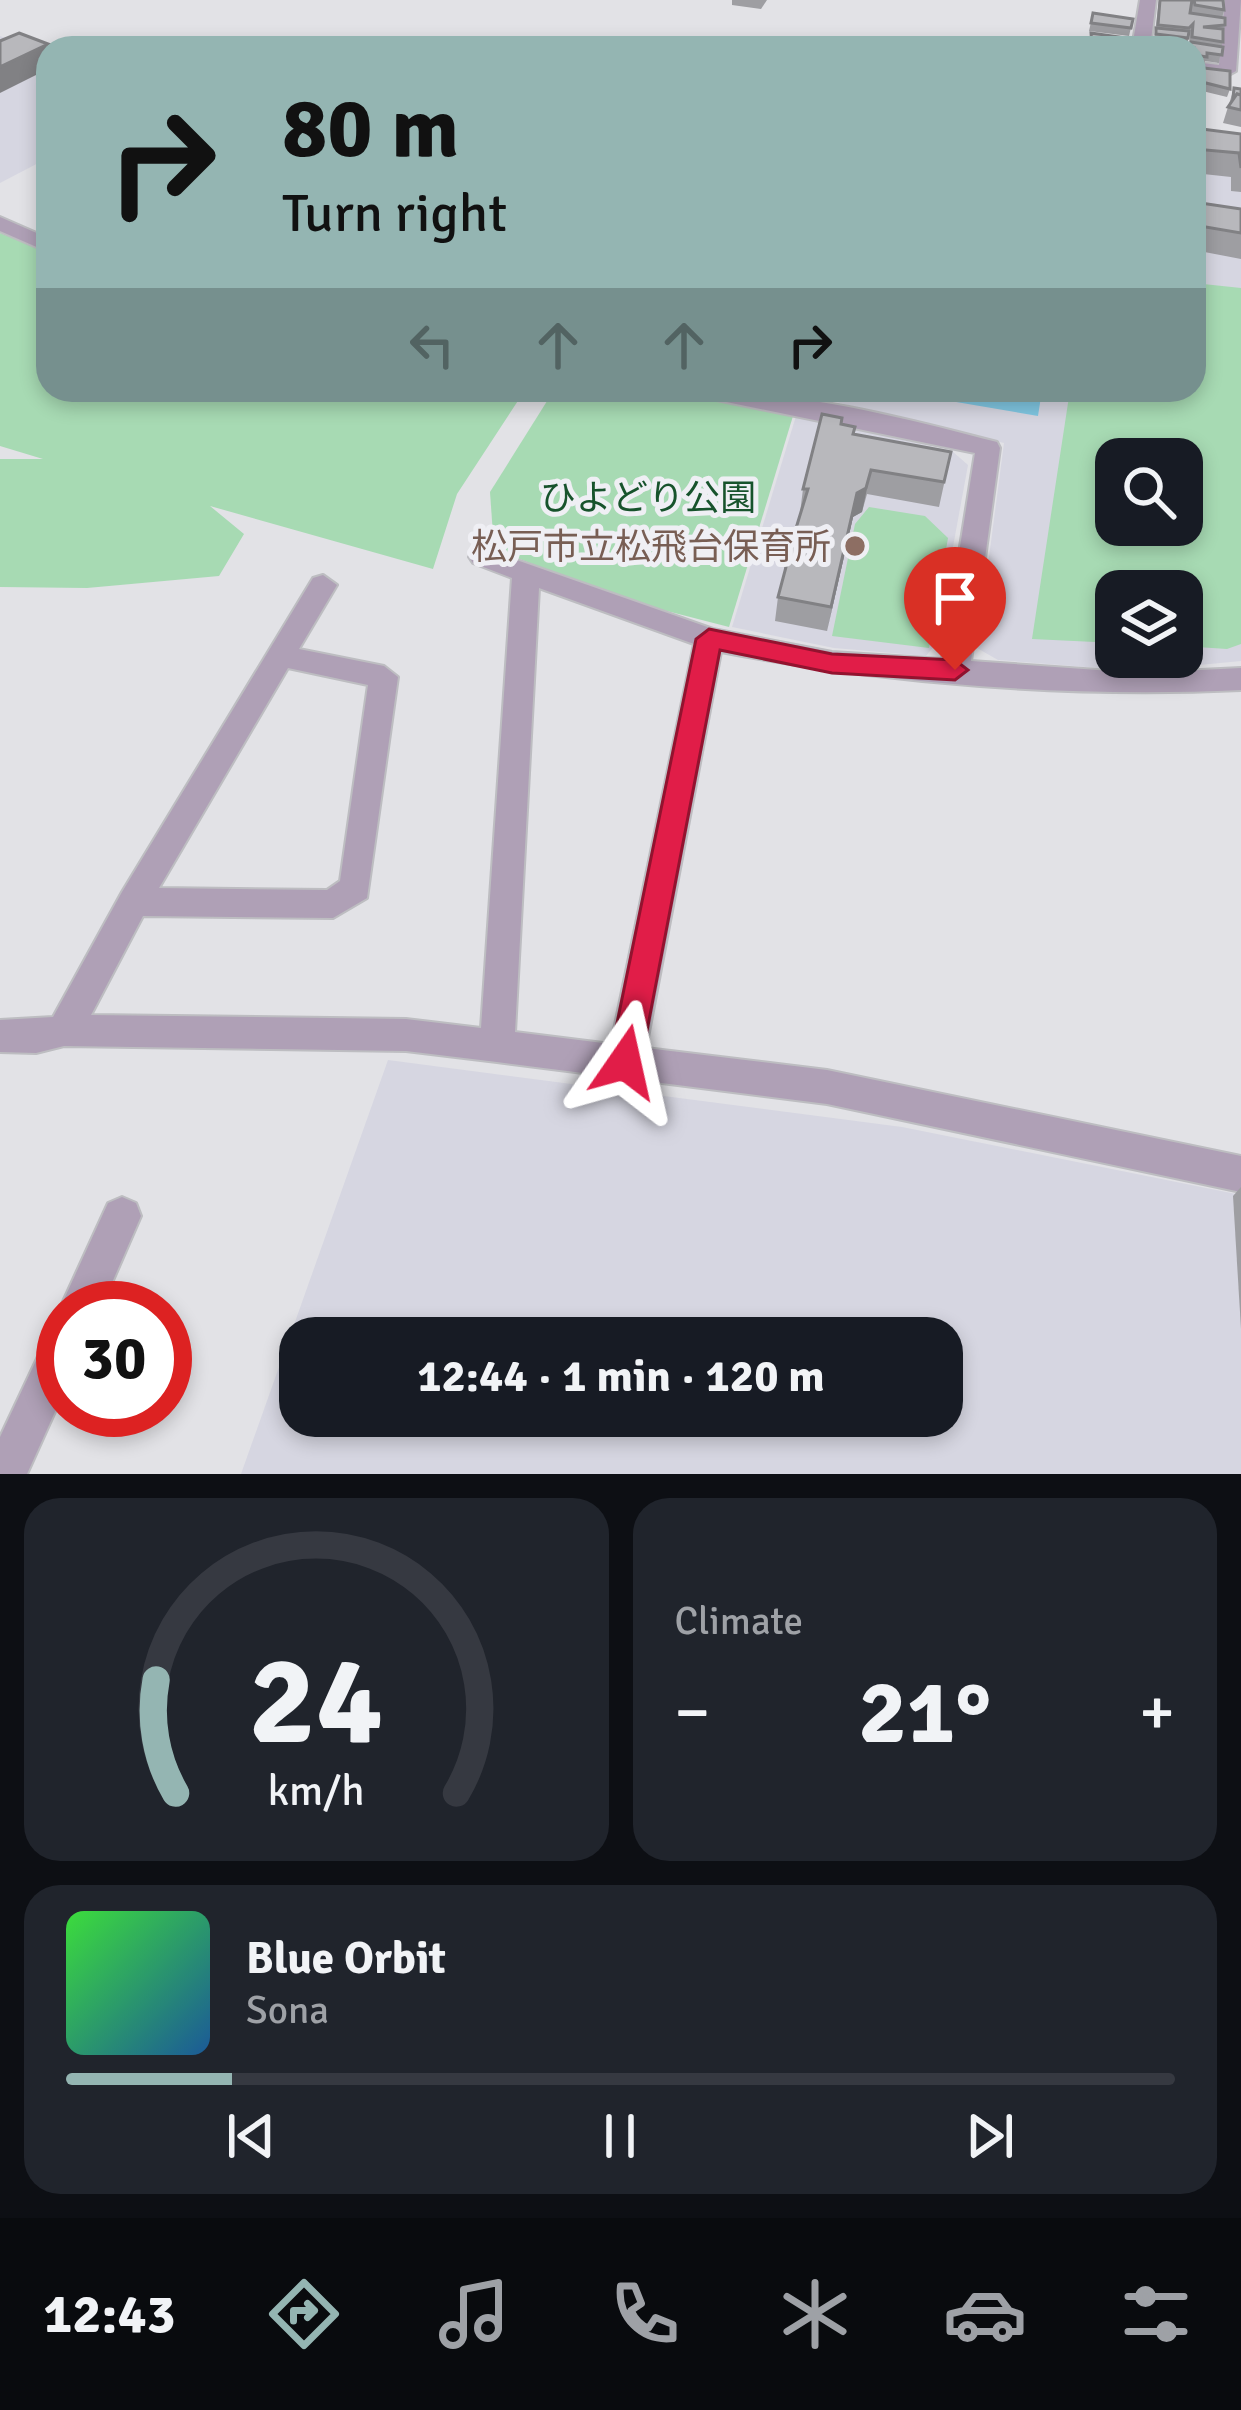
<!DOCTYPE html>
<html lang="en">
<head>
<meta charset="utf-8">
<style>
  :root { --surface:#171b24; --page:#20242c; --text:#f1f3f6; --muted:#9ea1a6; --line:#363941; --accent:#94b5b2 }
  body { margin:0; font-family:Signika,"Noto Sans JP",sans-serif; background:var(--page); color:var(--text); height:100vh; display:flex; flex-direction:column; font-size:45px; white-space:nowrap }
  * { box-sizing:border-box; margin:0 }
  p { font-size:39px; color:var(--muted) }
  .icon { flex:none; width:66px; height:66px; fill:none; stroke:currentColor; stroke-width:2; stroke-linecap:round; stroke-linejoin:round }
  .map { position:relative; height:1474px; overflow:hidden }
  .panel { display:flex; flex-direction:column; gap:24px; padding:24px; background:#0d0f14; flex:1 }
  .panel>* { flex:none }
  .hud { position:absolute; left:36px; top:36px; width:1170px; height:366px; border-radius:36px; box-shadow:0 6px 18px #0003; background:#94b5b2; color:#111; overflow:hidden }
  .buttons { position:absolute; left:1095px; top:438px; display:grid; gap:24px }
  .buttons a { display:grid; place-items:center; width:108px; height:108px; border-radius:24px; background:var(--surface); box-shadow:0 6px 18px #0003; font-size:60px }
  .speed { position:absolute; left:36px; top:1281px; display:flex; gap:24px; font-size:60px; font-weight:700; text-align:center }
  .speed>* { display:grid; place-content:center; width:156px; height:156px; border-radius:50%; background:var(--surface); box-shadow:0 6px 18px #0003; line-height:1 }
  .speed .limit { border:18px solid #d22; background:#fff; color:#111 }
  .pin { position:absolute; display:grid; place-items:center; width:102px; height:102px; color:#fff; margin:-123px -51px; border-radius:50% 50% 50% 0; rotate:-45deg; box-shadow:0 0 12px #0007 }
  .pin .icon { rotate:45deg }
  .me { position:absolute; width:132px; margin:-66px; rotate:11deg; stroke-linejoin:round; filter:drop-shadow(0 0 9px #0008) }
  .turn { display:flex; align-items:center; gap:42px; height:252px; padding:0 48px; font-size:54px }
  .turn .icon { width:156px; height:156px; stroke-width:2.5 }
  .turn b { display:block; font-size:84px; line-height:102px }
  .lanes { display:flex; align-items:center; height:114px; padding:0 48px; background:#0003; justify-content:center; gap:60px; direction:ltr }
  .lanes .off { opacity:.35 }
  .big { font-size:90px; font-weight:700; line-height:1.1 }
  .panel .widget { flex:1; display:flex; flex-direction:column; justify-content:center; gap:18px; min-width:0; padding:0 42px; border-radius:36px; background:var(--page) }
  .panel .dial { align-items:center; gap:0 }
  .dial svg { height:312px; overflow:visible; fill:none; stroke:var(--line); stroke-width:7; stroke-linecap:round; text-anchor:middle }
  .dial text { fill:var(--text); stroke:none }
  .song { display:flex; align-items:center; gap:36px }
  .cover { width:144px; height:144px; border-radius:18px; background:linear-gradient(135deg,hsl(120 70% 55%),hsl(210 70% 35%)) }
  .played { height:12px; border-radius:6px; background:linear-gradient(90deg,var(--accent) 15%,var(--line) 15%) }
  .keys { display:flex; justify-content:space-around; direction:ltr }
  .heat { display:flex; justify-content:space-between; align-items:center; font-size:66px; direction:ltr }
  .panel .tiles { flex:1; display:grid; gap:24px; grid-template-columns:1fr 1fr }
  .widget:last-child { grid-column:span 2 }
  .trip { position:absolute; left:279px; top:1317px; width:684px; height:120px; border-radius:36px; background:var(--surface); box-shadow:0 6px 18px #0003; font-weight:700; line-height:120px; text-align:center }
  .menu { display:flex; height:192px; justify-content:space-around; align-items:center; background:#090b0e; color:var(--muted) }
  .menu .icon { width:84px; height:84px }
  .menu .on { color:var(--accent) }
  .menu b { font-size:54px; color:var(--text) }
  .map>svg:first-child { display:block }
</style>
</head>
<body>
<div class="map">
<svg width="1241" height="1474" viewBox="0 0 1241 1474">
  <rect width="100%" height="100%" fill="#e2e2e6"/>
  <g fill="#d6d6e1" fill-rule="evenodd">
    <path d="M0 36 48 54V158L0 183Z"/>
    <path d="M1194 135 1241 146V661L1137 671 998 660 977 648 1004 443 828 400 833 390H1194ZM1116 459H1182V525H1116ZM1116 591H1182V657H1116Z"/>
    <path d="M796 416 952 451 968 465 935 645 926 656 834 648 732 627Z"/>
    <path d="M388 1060 902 1127 1241 1195V1474H241ZM300 1338H942V1416H300Z"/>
  </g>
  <g fill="#a7dab3" fill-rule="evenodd">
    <path d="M0 233 48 252V390H525L457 494 433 569 210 506 244 534 219 576 87 588 0 587V459H43L0 446Z"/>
    <path d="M1194 283 1241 288V644L1227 649 1182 646V591H1116V643L1032 639 1070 390H1194ZM1116 459H1182V525H1116Z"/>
    <path d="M554 390 697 397 793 416 729 627 628 601 494 549 490 492Z"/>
    <path d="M869 507 925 516 948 538 929 648 832 636 855 524Z"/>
  </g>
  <path fill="#80c7e2" d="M917 390H1042L1038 416 915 395Z"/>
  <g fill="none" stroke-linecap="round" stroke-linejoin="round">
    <g stroke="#bdbdc1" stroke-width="4">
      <g id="minor">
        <path d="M1140 0H1156L1150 48H1132Z"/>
        <path d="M1225 0H1241L1236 71 1227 76 1194 72V62L1219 65Z"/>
        <path d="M0 217 48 238V252L0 231Z"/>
        <path d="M124 390H149L135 399 127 397Z"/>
        <path d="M690 390C793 390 898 416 997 442L1000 448 971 661 1140 673 1241 668V690C1072 698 887 684 721 652L646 1048 827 1070 1241 1156V1192L827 1104 497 1062 406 1051 64 1046 36 1053 0 1052V1020L53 1017 122 892 313 578 323 575 337 585 299 649 384 666 398 677 367 898 333 918 143 916 91 1015 406 1019 481 1028 512 578 473 563 469 557 473 551H491L713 629 832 652 942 659 975 453 702 397ZM539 588 694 644 611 1044 515 1032ZM288 668 368 685 340 881 327 890 159 888Z"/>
        <path d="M122 1197 136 1203 141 1216 101 1308H63V1315L60 1308 108 1203Z"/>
        <path d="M63 1327V1394L27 1474H0V1437L49 1333Z"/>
      </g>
    </g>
    <use href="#minor" fill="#afa0b6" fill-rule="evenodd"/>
  </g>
  <g fill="#9e9ea2">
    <path d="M732 0H767L761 9 732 5Z"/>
    <path d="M1159 0H1223L1224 10 1222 18 1225 25 1219 63 1205 61 1204 65 1194 63V48H1189L1190 32 1186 48H1153Z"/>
    <path d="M1093 13 1133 19 1129 36 1089 31Z"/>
    <path d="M1194 70 1230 89 1227 97 1194 89Z"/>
    <path d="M1234 88 1241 89V127L1223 123Z"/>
    <path d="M1194 128 1241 134V192L1231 191V177L1194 173Z"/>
    <path d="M1194 225 1241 233V259L1194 250Z"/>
    <path d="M841 424 854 434 951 452 939 507 867 494 862 512 853 517 827 631 775 621 778 597 784 575 785 551 793 538 800 513 803 489Z"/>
    <path d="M1241 1187V1329L1233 1196Z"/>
  </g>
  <g fill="#818184">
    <path d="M48 44V69L0 93V67Z"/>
    <path d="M871 470 862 512 853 517 827 631 857 493Z"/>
  </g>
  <g fill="#b8b8bc" stroke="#818184" stroke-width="3">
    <path d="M1160 0H1192L1190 13 1225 18V25L1203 27 1223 29V42L1192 37 1193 24 1189 28 1158 25Z"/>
    <path d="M1194 0H1223L1224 10 1195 5Z"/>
    <path d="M1093 13 1133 19 1131 28 1091 23Z"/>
    <path d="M1156 28 1189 31 1188 38 1156 34Z"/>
    <path d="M19 33 48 44 0 67V41Z"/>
    <path d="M1091 33 1126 38 1125 48 1092 46Z"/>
    <path d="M1155 40 1186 41V48L1154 47Z"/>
    <path d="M960 42 996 48H957Z"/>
    <path d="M1191 42 1223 47 1222 55 1207 53V57L1194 55V48H1190Z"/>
    <path d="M1009 43 1031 48H1006Z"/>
    <path d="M1195 67 1230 71V89L1194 80Z"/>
    <path d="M1234 88 1241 89V95L1237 94 1234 98H1233Z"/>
    <path d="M1237 94 1241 95V110L1228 107Z"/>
    <path d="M1194 128 1241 134V168L1239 153 1194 149Z"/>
    <path d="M1194 202 1241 209V233L1194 225Z"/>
    <path d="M822 414 842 418 841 424 855 427 853 434 951 452 944 482 871 470 866 488 857 493 831 607 778 597 790 552 785 551 789 537 793 538 808 489H803Z"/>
  </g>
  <path fill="#e11d48" stroke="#92132f" stroke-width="3" d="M709 629 832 654 955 660 968 670 955 680 832 673 720 650 641 1062 636 1073 625 1077 613 1073 609 1062 696 639Z"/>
  <circle fill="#8d6e63" stroke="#efeff4" stroke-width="4.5" cx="855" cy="546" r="12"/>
  <g text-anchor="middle" stroke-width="10" stroke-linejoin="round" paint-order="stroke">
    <g font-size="36" fill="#17532c" stroke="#efeff4">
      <text x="648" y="510">ひよどり公園</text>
    </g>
    <g font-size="36" fill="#785e54" stroke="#efeff4" text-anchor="end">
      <text x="831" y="559">松戸市立松飛台保育所</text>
    </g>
  </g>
</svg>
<div class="buttons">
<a><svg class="icon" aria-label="search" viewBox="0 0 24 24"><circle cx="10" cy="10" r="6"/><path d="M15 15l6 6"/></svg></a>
<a><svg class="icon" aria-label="layers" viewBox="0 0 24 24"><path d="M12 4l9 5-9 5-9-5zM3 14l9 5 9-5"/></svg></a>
</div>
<div class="speed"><div class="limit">30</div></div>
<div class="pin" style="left:955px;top:670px;background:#d93025"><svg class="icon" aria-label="arrive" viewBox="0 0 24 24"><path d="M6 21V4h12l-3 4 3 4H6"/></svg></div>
<svg class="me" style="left:625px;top:1062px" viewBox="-20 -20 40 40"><path d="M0-17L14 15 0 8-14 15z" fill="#e11d48" stroke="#fff" stroke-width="4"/></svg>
<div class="trip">12:44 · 1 min · 120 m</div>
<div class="hud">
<div class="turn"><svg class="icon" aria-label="right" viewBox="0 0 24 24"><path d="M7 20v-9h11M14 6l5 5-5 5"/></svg><div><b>80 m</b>Turn right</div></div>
<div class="lanes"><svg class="icon off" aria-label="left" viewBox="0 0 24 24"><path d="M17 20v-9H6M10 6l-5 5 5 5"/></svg><svg class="icon off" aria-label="ahead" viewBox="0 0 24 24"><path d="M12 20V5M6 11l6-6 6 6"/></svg><svg class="icon off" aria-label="ahead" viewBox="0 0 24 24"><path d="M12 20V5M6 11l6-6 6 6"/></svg><svg class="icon" aria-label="right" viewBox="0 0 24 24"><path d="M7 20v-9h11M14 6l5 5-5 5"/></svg></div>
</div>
</div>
<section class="panel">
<div class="tiles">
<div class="widget dial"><svg viewBox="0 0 100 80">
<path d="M14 69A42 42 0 1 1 86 69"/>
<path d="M14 69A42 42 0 0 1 9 40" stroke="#94b5b2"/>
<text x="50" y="56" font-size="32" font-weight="700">24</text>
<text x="50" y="72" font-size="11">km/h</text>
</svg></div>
<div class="widget"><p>Climate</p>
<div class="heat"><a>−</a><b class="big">21°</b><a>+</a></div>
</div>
<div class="widget">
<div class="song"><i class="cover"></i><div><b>Blue Orbit</b><p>Sona</p></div></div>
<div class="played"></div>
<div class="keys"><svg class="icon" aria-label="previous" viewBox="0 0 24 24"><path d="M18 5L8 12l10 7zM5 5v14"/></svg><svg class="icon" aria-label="pause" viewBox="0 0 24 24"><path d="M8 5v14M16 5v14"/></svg><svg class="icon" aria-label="next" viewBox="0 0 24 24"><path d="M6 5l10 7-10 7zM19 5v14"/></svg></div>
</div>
</div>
</section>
<nav class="menu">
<b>12:43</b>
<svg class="icon on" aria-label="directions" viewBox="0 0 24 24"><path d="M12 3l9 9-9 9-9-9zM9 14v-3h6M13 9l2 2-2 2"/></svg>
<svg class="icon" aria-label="music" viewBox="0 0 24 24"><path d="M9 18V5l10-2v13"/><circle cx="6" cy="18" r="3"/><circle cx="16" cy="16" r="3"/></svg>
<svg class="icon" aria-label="phone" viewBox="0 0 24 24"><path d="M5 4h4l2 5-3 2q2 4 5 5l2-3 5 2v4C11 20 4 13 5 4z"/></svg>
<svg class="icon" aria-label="climate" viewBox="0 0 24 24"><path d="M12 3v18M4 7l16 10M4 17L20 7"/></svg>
<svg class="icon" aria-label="car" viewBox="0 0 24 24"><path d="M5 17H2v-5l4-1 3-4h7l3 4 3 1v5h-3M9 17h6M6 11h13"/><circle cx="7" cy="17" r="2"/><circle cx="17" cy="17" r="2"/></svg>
<svg class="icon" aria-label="filters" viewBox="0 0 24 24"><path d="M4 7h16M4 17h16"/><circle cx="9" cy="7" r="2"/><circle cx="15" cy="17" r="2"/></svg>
</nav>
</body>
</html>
